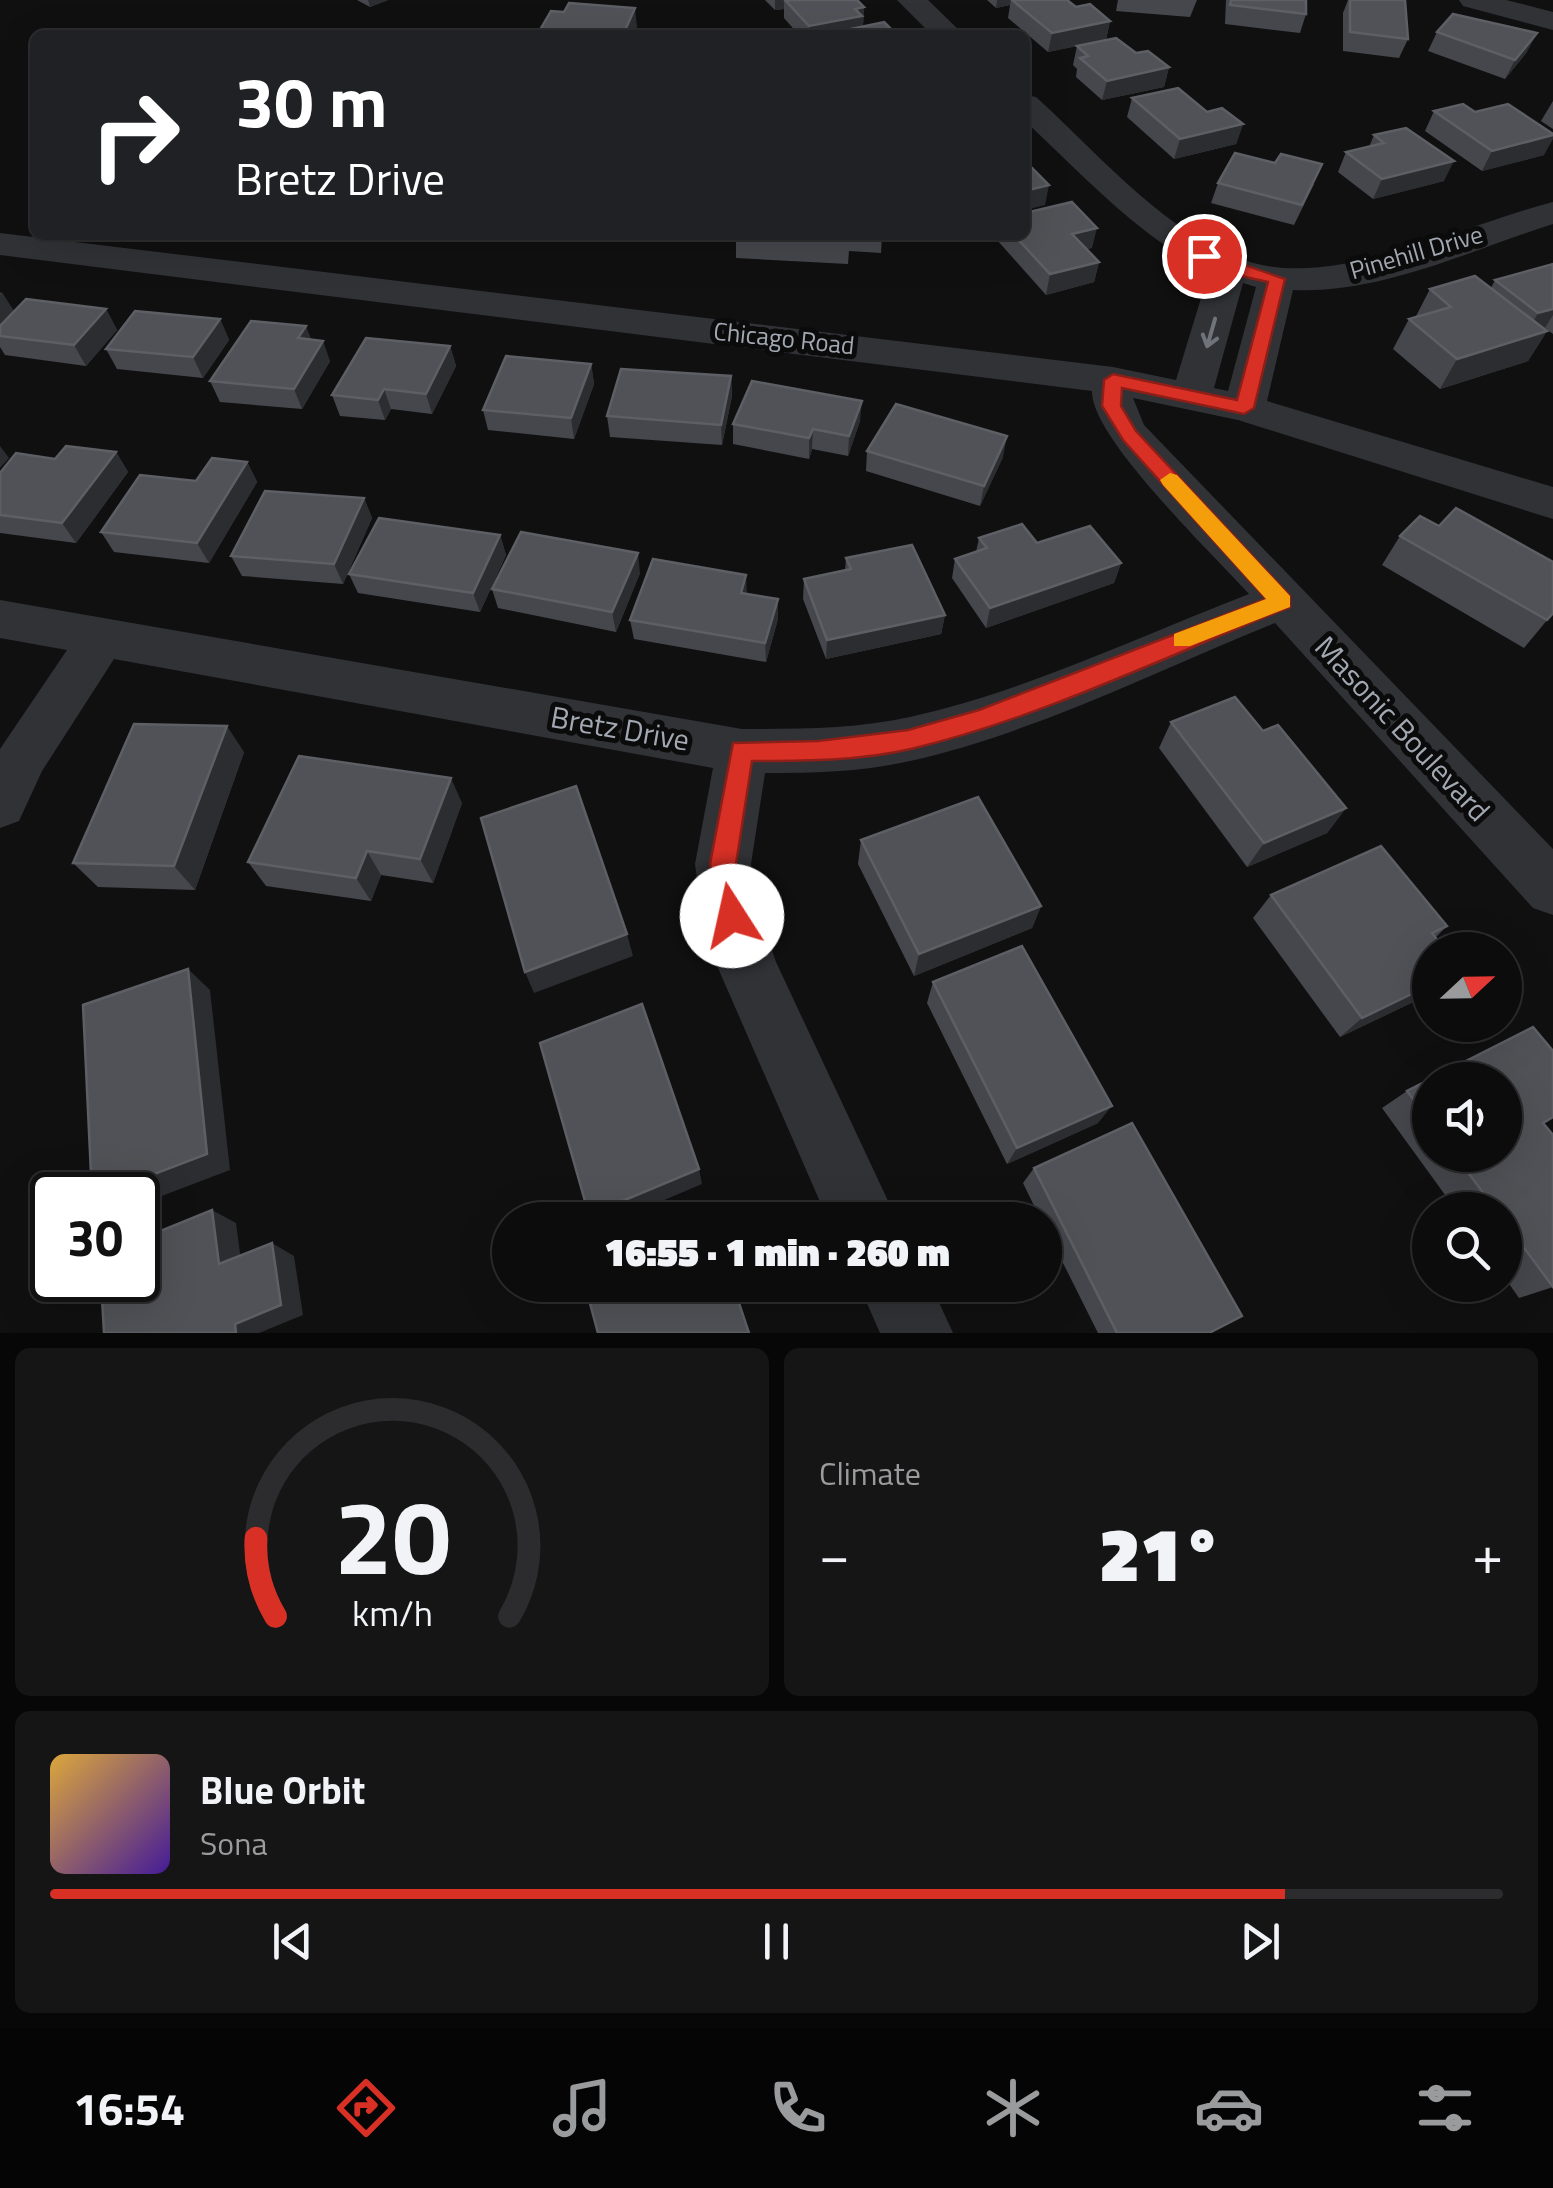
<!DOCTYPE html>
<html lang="en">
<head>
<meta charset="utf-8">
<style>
  :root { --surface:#0c0c0d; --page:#151516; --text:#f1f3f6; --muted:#9a9b9d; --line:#2c2c2e; --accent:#d93025 }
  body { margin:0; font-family:"Titillium Web",sans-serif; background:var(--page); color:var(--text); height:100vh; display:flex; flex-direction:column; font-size:38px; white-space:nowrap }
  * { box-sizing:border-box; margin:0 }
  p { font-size:32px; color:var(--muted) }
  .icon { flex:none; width:55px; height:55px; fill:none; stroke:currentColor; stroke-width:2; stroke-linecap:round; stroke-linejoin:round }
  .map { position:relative; height:1333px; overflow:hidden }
  .details { display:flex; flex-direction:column; gap:15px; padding:15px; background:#070707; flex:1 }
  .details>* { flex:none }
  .hud { position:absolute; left:30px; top:30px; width:1000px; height:210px; border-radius:15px; box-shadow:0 10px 40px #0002,0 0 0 2px var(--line); background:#202124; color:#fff; overflow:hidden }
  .needle { width:65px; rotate:68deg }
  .controls { position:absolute; left:1412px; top:932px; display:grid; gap:20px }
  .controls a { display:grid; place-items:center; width:110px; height:110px; border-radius:50%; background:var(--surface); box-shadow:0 10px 40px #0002,0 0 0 2px var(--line); font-size:50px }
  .speed { position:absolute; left:30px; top:1172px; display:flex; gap:20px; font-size:50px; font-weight:700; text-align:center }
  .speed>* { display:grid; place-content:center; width:130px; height:130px; border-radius:50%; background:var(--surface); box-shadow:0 10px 40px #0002,0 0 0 2px var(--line); line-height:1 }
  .speed .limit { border:5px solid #111; border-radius:15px; background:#fff; color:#111 }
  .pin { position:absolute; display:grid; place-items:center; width:85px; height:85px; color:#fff; margin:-42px; border:5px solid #fff; border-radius:50%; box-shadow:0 2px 10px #0007 }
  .me { position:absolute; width:110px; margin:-55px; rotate:350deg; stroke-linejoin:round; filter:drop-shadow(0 0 8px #0008) }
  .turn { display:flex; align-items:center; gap:35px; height:210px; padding:0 40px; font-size:45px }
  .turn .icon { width:130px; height:130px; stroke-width:2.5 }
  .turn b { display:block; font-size:70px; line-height:85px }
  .big { font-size:75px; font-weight:800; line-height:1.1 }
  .details .card { flex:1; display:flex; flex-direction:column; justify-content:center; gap:15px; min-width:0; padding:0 35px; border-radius:15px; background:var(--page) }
  .details .dial { align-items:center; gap:0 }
  .dial svg { height:260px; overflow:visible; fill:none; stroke:var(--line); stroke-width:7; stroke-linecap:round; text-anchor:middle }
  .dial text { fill:var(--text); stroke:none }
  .song { display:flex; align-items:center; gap:30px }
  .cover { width:120px; height:120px; border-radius:15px; background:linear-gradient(135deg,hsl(40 70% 55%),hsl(260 70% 35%)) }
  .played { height:10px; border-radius:5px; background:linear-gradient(90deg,var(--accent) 85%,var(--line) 85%) }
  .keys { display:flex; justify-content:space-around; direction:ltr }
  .heat { display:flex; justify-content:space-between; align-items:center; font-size:55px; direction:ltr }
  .details .tiles { flex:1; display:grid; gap:15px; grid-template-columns:1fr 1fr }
  .card:last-child { grid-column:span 2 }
  .trip { position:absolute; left:492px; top:1202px; width:570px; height:100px; border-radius:50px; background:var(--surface); box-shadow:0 10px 40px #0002,0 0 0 2px var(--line); font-weight:800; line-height:100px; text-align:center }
  .tabs { display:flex; height:160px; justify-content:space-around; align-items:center; background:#050505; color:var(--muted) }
  .tabs .icon { width:70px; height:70px }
  .tabs .active { color:var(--accent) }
  .tabs b { font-size:45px; color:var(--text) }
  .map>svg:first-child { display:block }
</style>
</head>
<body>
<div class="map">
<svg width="1553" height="1333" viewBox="0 0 1553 1333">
  <rect width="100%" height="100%" fill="#101011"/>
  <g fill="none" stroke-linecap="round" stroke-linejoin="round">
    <g fill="#313236" fill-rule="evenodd">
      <path d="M897 0H928L964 35H932Z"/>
      <path d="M1459 0H1506L1553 12V30L1463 6Z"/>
      <path d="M1025 95 1036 97C1098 153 1178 248 1262 265 1301 273 1346 265 1384 255 1441 240 1496 217 1553 202V224C1471 250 1381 294 1293 290L1267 401 1553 487V519L1238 420 1133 398 1144 425 1553 849V915L1533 908 1275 623C1156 671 1035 733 910 761 863 772 813 773 765 773L751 864 760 916 776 962 897 1220H828L718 968 702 916 695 864 713 768 114 659 42 771 19 821 0 828V749L67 650 0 638V600L742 729C798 729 855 729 910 717 1024 692 1140 636 1249 594 1214 555 1090 437 1092 391L0 255V233L1113 367 1176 380 1209 272C1137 235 1084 176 1025 121ZM1243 283 1256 287 1228 391 1214 388Z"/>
      <path d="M859 1285H931L953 1333H880Z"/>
    </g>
  </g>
  <g fill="#46474c" fill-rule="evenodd">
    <path d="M357 0H388L370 7Z"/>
    <path d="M765 0H857L864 7 863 26 897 35H799L784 18V9L775 10Z"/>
    <path d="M987 0H1067L1076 7 1110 21 1106 40 1169 67 1164 87 1102 100 1076 77 1077 69 1073 65 1077 46 1048 52 1008 18 1010 5 996 8Z"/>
    <path d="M1118 0H1197L1190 17 1116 11Z"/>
    <path d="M1226 0H1306V14L1300 33 1225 24Z"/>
    <path d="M1348 0H1405L1408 39 1399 58 1343 51V13Z"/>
    <path d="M1437 32 1527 52 1505 79 1428 51Z"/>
    <path d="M1132 98 1207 112 1243 124 1236 144 1174 159 1127 117Z"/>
    <path d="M1553 101V129L1541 121Z"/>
    <path d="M1434 111 1544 155 1482 171 1425 131Z"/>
    <path d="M1374 135 1444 181 1373 199 1338 172 1346 152 1369 147Z"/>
    <path d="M1218 183 1314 184 1294 225 1211 203Z"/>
    <path d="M442 235H488L483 242 442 237Z"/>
    <path d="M736 235H882L881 253 849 251 848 264 736 258Z"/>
    <path d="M997 235H1025L1092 248 1087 249 1099 262 1094 282 1046 295 997 240Z"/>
    <path d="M1553 264V334L1545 328H1543L1547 331 1528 361 1440 389 1393 349 1409 319 1415 318 1430 289 1491 288 1495 280Z"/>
    <path d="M0 292 14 311 106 309 117 330 86 366 5 355 0 347Z"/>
    <path d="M220 319 229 340 203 378 117 369 106 349Z"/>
    <path d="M311 339 330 361 302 409 220 402 210 381Z"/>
    <path d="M450 346 456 366 432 414 391 409 385 420 340 416 332 395Z"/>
    <path d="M591 364 594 384 574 439 488 430 483 410Z"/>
    <path d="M731 376 732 396 722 445 610 437 607 416Z"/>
    <path d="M860 421 848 456 812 449 809 459 733 444V424Z"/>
    <path d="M867 451 1003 457 980 506 866 471Z"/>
    <path d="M116 452 128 472 76 543 0 533V473Z"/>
    <path d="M247 462 257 482 209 563 114 552 101 532Z"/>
    <path d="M364 498 372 518 343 584 242 576 231 556Z"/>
    <path d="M500 535 506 555 480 612 358 593 349 574Z"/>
    <path d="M1400 536 1553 613 1524 648 1382 565Z"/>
    <path d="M979 538 1037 543 1121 563 1114 583 986 628 952 578 955 559 976 552Z"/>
    <path d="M846 558 945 615 941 634 826 659 803 599 804 579 845 571Z"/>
    <path d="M640 573 616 632 498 608 492 589Z"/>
    <path d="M747 594 778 599V619L766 662 634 639 630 620Z"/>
    <path d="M1171 722 1263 731 1346 808 1327 833 1247 867 1159 748Z"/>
    <path d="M244 752 195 890 98 887 73 863Z"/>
    <path d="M462 803 433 883 381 875 371 901 266 886 248 862Z"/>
    <path d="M861 840 1041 906 1032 928 914 976 858 864Z"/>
    <path d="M1271 895 1447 926 1435 938 1430 950V994L1340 1037 1253 918Z"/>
    <path d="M933 982 1098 1123 1007 1164 927 1003Z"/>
    <path d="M1533 1027 1553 1051V1117L1543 1123 1553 1135V1287L1519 1298 1505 1278V1210H1456L1382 1108 1407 1091ZM1430 1080H1505V1155H1430Z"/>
    <path d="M1034 1168 1209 1333H1098L1045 1227V1220H1041L1023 1183Z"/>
  </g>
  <g fill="#2c2d30">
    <path d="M368 0H388L370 7Z"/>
    <path d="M775 0H784V9L775 10Z"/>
    <path d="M997 0H1011L1010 5 996 8Z"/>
    <path d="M864 7 863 26 827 34V35H809V26L855 9Z"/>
    <path d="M635 8 637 27 634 35H623Z"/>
    <path d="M1110 21 1106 40 1048 52 1052 33Z"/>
    <path d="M1537 33 1527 52 1505 79 1515 60Z"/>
    <path d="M1169 67 1164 87 1102 100 1107 81Z"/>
    <path d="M1243 124 1236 144 1174 159 1180 139Z"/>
    <path d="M1553 135V139L1544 155 1482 171 1492 151Z"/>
    <path d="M1454 161 1444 181 1373 199 1382 179Z"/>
    <path d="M1049 185 1045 205 1025 210V191Z"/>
    <path d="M1097 228 1092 248 1067 254 1072 234Z"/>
    <path d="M1099 262 1094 282 1046 295 1050 274Z"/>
    <path d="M2 292 15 313 0 332V295Z"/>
    <path d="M106 309 117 330 86 366 74 345Z"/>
    <path d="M1553 309V315L1545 328 1526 334 1538 313Z"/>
    <path d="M220 319 229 340 203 378 193 357Z"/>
    <path d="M306 326 314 346 298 338Z"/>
    <path d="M1547 331 1528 361 1440 389 1457 359Z"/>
    <path d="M323 341 330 361 302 409 294 389Z"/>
    <path d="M450 346 456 366 432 414 426 394Z"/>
    <path d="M591 364 594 384 574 439 571 418Z"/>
    <path d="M731 376 732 396 722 445 721 425Z"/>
    <path d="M384 389 391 409 385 420 378 400Z"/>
    <path d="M862 401 860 421 848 456 849 436Z"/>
    <path d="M813 429 812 449 809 459V438Z"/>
    <path d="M1007 436 1003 457 980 506 984 486Z"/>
    <path d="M0 446 9 458 0 468Z"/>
    <path d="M116 452 128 472 76 543 62 523Z"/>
    <path d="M247 462 257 482 209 563 197 543Z"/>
    <path d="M364 498 372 518 343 584 334 564Z"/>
    <path d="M500 535 506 555 480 612 473 593Z"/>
    <path d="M638 553 640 573 616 632 612 612Z"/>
    <path d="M1121 563 1114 583 986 628 990 608Z"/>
    <path d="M746 575 747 595 741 593Z"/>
    <path d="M778 599V619L766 662 765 643Z"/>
    <path d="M945 615 941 634 826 659 827 640Z"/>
    <path d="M227 726 244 752 195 890 174 866Z"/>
    <path d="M451 778 462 803 433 883 420 859Z"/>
    <path d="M1346 808 1327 833 1247 867 1264 843Z"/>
    <path d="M367 851 381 875 371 901 356 878Z"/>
    <path d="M1041 906 1032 928 914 976 919 954Z"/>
    <path d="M627 934 633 956 534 993 525 972Z"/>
    <path d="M188 969 210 990 230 1170 138 1205V1195H99Z"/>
    <path d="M1430 985V994L1340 1037 1362 1018Z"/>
    <path d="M1112 1106 1098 1123 1007 1164 1017 1148Z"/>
    <path d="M699 1169 702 1184 617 1220H591L589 1215Z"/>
    <path d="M212 1210 236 1223 243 1276 219 1264Z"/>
    <path d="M272 1243 294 1256 303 1315 259 1333H236L235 1324Z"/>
  </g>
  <g fill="#505257" stroke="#5d5f65" stroke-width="2.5">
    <path d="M785 0H857L864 7 855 9 862 16 809 26Z"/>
    <path d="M1012 0H1067L1076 7 1090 4 1110 21 1052 33Z"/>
    <path d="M1231 0H1306V14L1230 5Z"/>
    <path d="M1350 0H1405L1408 39 1350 32Z"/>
    <path d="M569 3 635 8 623 35H537L551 11 564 12Z"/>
    <path d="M1453 14 1537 33 1515 60 1437 32Z"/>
    <path d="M884 22 897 35H829L827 34Z"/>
    <path d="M1116 38 1136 53 1148 51 1169 67 1107 81 1080 58 1088 56 1077 46Z"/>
    <path d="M1178 88 1207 112 1222 108 1243 124 1180 139 1132 98Z"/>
    <path d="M1463 104 1475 112 1508 104 1553 134V135L1492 151 1434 111Z"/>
    <path d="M1406 128 1454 161 1382 179 1346 152 1384 143 1374 135Z"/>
    <path d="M1235 153 1275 163 1281 154 1322 164 1302 205 1218 183Z"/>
    <path d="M1025 161 1049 185 1025 191Z"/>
    <path d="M1072 202 1097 228 1072 234 1099 262 1050 274 1014 235H1025V213Z"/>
    <path d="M1553 264V309L1538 313 1495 280Z"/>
    <path d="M1475 276 1547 331 1457 359 1409 319 1451 307 1430 289Z"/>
    <path d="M26 299 106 309 74 345 0 336V326Z"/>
    <path d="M135 311 220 319 193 357 106 349Z"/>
    <path d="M251 321 306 326 298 338 323 341 294 389 210 381Z"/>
    <path d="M366 338 450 346 426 394 384 389 378 400 332 395Z"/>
    <path d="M506 356 591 364 571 418 483 410Z"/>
    <path d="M621 369 731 376 721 425 607 416Z"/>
    <path d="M752 381 862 401 849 436 813 429 809 438 733 424Z"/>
    <path d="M896 404 1007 436 984 486 867 451Z"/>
    <path d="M66 446 116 452 62 523 0 515V473L16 453 55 459Z"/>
    <path d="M212 458 247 462 197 543 101 532 140 475 196 481Z"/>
    <path d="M265 491 364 498 334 564 231 556Z"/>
    <path d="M1456 508 1553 562V613L1547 620 1400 536 1420 516 1439 526Z"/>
    <path d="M379 518 500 535 473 593 349 574Z"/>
    <path d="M1022 524 1037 543 1090 526 1121 563 990 608 955 559 987 548 979 538Z"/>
    <path d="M521 532 638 553 612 612 492 589Z"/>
    <path d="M912 545 945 615 827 640 804 579 851 569 846 558Z"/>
    <path d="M653 559 746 575 741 593 778 599 765 643 630 620Z"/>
    <path d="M1235 697 1263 731 1278 725 1346 808 1264 843 1171 722Z"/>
    <path d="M134 724 227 726 174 866 73 863Z"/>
    <path d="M299 756 451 778 420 859 367 851 356 878 248 862Z"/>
    <path d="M576 786 627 934 525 972 481 818Z"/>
    <path d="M978 797 1041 906 919 954 861 840Z"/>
    <path d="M1381 846 1447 926 1432 933 1445 950H1430V985L1362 1018 1271 895Z"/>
    <path d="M1022 946 1112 1106 1017 1148 933 982Z"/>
    <path d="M188 969 207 1154 99 1195H92L83 1005Z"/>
    <path d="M642 1004 699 1169 589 1215 540 1043Z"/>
    <path d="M1533 1027 1553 1051V1117L1543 1123 1553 1135V1287L1505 1222V1210H1496L1455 1155H1505V1080H1430V1121L1407 1091Z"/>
    <path d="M1132 1123 1242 1316 1209 1333H1117L1034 1168Z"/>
    <path d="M705 1203 711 1220H665Z"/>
    <path d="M212 1210 219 1264 272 1243 281 1305 235 1324 236 1333H104L101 1280H138V1240Z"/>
    <path d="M585 1285H733L749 1333H598Z"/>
  </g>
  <defs><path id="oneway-shaft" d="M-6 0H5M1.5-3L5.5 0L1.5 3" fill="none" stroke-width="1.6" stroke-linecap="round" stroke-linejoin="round" transform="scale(2.5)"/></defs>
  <use stroke="#6f737a" href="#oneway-shaft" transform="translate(1211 333) rotate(106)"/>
  <path fill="#d93025" stroke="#8d1f18" stroke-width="2.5" d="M1204 251 1285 279 1254 408 1244 414 1122 388 1121 406 1136 431 1290 596V607C1166 656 1041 718 911 749 859 761 805 761 752 761L736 864 745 916 741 925 732 928 722 925 710 864 733 743 818 741 908 730 979 710 1266 599 1123 440 1102 406 1104 380 1113 374 1237 400 1268 282 1223 272 1198 259 1196 256Z"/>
  <path fill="#f59e0b" d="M1170 473 1177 475 1290 596V607L1190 646H1174V634L1266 599 1163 485 1160 480Z"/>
  <g text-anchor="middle" stroke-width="10" stroke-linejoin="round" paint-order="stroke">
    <g font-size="25" fill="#a2a8b1" stroke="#0b0b0c">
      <text transform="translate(1416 252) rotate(-16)" y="9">Pinehill Drive</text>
      <text transform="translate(784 338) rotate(6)" y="9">Chicago Road</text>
    </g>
    <g font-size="30" fill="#a2a8b1" stroke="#0b0b0c">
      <text transform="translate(620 729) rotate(10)" y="10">Bretz Drive</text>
      <text transform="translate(1402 729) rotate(47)" y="10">Masonic Boulevard</text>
    </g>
  </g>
</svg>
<div class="controls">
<a><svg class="needle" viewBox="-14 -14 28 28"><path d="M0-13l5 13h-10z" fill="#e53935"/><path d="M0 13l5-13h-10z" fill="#9a9b9d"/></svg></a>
<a><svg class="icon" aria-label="sound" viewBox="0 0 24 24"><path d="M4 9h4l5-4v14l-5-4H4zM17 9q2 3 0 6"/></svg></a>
<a><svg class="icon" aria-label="search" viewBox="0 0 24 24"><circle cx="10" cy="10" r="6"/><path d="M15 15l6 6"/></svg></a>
</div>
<div class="speed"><div class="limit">30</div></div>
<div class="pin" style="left:1204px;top:256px;background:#d93025"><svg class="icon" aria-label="arrive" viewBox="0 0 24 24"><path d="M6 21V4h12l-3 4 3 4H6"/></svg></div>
<svg class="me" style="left:732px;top:916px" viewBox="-20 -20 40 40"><circle r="19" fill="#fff"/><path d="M0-13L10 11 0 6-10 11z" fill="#d93025"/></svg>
<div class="trip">16:55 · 1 min · 260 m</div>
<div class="hud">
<div class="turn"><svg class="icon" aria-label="right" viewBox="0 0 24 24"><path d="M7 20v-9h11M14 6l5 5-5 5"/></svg><div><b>30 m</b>Bretz Drive</div></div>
</div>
</div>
<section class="details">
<div class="tiles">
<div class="card dial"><svg viewBox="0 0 100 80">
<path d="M14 69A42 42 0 1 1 86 69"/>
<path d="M14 69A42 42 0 0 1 8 45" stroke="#d93025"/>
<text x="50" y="56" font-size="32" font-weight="700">20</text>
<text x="50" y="72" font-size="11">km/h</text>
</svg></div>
<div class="card"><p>Climate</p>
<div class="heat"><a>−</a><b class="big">21°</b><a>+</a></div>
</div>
<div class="card">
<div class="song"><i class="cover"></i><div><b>Blue Orbit</b><p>Sona</p></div></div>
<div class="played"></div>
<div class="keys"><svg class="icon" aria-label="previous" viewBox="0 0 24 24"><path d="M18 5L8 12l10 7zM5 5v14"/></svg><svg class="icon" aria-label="pause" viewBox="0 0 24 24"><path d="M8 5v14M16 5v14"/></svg><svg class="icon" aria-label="next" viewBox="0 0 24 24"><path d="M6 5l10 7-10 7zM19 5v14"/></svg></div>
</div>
</div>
</section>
<nav class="tabs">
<b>16:54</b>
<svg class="icon active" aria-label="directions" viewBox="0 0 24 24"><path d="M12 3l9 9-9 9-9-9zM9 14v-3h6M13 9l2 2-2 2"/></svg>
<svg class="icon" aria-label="music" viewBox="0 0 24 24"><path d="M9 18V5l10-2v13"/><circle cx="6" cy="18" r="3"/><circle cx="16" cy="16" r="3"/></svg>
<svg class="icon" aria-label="phone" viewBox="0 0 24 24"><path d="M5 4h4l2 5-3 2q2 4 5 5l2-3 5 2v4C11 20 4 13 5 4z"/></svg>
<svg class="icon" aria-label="climate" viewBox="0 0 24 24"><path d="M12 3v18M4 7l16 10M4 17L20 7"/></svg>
<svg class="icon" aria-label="car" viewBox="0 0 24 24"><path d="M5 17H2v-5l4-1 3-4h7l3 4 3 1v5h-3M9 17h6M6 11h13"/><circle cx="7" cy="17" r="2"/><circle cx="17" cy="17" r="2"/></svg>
<svg class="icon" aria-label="filters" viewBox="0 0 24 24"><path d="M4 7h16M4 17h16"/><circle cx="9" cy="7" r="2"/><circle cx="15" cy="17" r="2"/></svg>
</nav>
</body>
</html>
